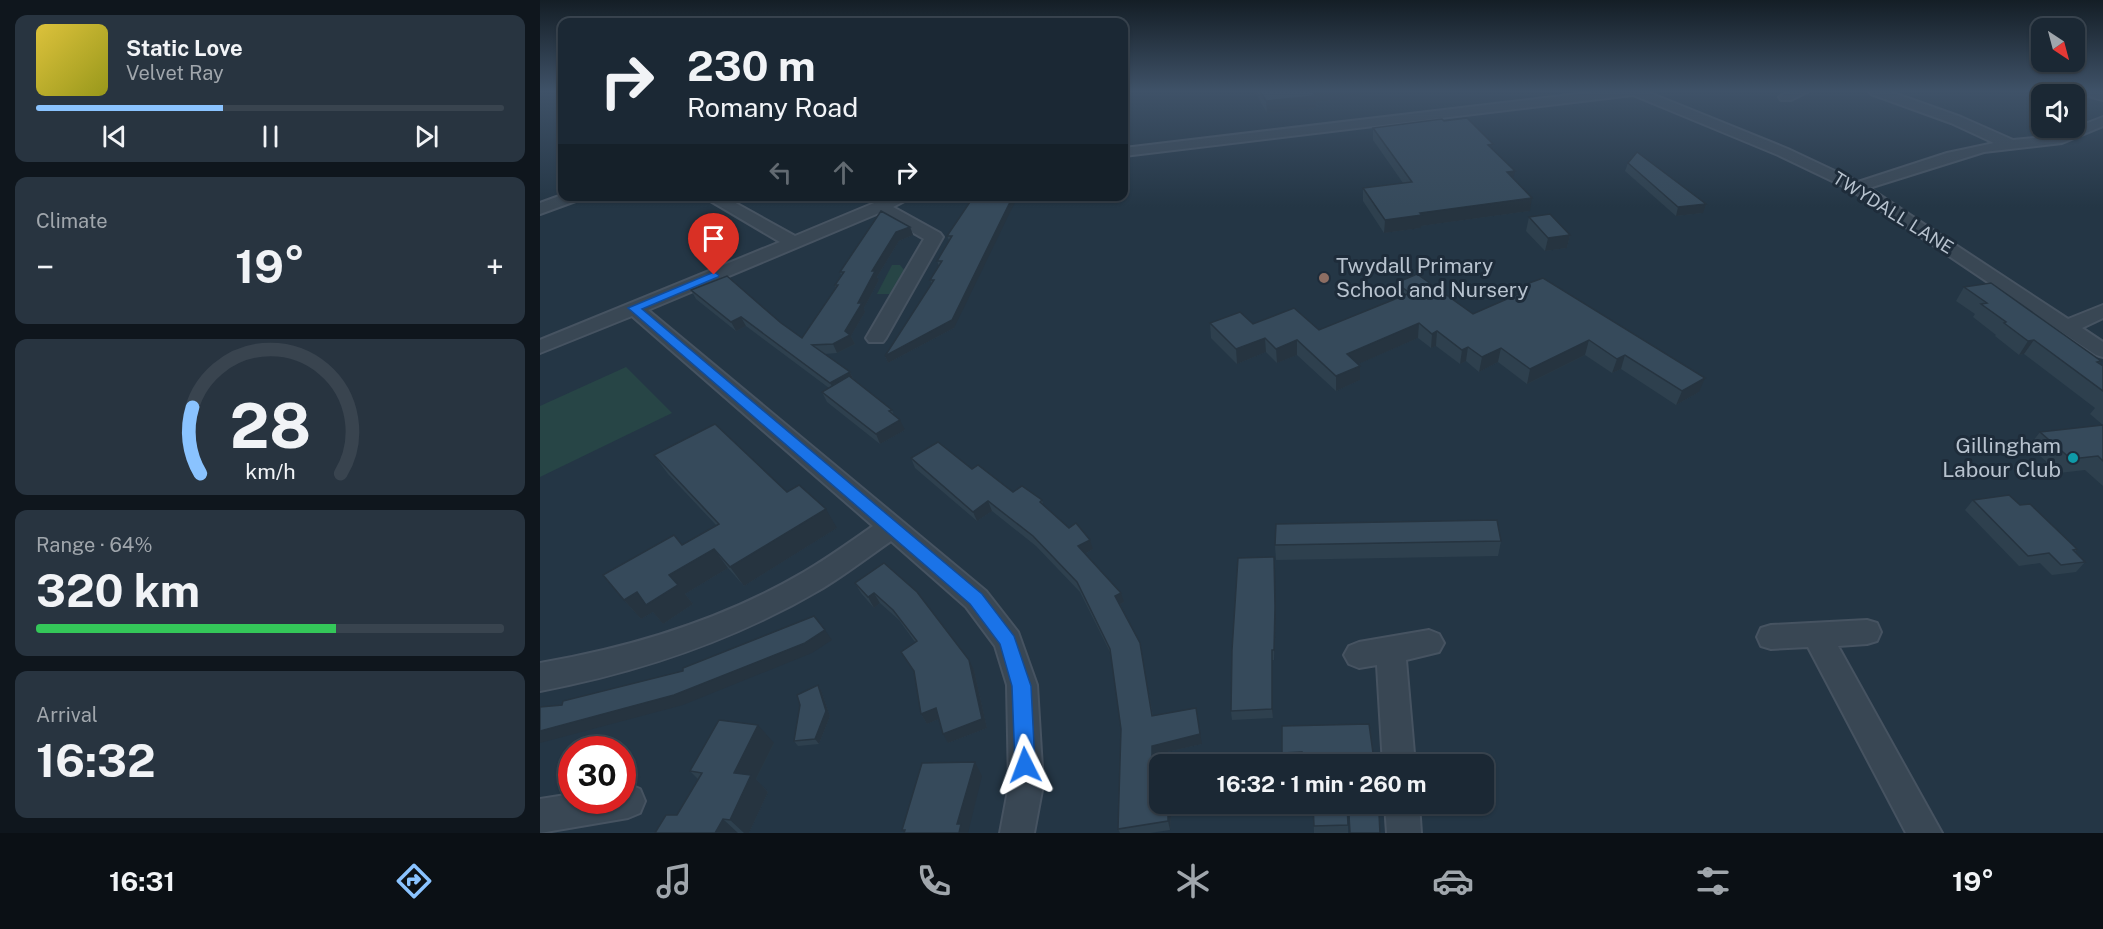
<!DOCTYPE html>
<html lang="en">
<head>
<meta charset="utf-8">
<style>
  :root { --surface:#1b2834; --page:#283440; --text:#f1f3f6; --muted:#a0a6ac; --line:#39444f; --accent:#8ac3ff }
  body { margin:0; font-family:"Public Sans",sans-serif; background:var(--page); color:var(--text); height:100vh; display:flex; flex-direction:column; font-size:22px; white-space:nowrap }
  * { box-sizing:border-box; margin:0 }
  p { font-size:20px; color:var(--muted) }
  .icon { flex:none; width:33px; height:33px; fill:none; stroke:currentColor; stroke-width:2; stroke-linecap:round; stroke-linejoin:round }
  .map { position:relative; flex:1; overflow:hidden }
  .sheet { display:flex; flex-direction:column; gap:15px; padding:15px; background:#0f161d; width:540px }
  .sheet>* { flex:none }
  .top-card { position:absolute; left:18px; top:18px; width:570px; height:183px; border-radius:12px; box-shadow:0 2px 4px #0004,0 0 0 2px var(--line); background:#1b2834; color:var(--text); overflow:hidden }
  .needle { width:39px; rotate:144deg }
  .tools { position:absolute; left:1491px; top:18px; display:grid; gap:12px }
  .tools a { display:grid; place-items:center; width:54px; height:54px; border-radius:12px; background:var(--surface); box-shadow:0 2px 4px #0004,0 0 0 2px var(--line); font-size:30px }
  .speed { position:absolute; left:18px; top:736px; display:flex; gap:12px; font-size:30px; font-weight:700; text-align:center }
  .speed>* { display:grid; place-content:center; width:78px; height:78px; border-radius:50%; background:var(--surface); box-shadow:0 2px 4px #0004,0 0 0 2px var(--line); line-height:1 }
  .speed .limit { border:9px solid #d22; background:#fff; color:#111 }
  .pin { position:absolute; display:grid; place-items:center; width:51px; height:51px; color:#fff; margin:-62px -26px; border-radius:50% 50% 50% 0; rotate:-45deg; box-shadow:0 0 6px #0007 }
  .pin .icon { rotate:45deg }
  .me { position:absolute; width:66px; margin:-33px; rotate:357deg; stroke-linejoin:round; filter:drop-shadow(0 0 4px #0008) }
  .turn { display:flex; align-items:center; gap:21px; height:126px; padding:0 30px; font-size:27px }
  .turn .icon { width:78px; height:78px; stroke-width:2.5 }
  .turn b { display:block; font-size:42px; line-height:51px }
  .lanes { display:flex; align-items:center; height:57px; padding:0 30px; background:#0003; justify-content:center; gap:30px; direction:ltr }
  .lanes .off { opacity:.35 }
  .big { font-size:45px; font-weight:700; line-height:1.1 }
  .sheet .tile { flex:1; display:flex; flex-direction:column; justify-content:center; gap:9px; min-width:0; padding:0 21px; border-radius:12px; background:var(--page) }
  .sheet .dial { align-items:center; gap:0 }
  .dial svg { height:156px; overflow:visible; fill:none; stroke:var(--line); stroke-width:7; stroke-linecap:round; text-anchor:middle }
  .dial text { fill:var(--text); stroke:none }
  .song { display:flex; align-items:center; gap:18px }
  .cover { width:72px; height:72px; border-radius:9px; background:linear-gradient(135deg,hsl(50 70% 55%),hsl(60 70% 35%)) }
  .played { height:6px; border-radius:3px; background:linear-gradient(90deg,var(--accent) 40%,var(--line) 40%) }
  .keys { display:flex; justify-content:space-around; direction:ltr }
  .heat { display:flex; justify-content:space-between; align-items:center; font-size:33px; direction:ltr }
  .charge { height:9px; border-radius:4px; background:linear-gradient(90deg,#34c759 64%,var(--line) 0) }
  .trip { position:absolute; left:609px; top:754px; width:345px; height:60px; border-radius:12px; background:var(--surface); box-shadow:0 2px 4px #0004,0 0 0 2px var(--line); font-weight:700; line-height:60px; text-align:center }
  .tabs { display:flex; height:96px; justify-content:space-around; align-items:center; background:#0b1015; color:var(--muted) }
  .tabs .icon { width:42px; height:42px }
  .tabs .active { color:var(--accent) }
  .tabs b { font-size:27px; color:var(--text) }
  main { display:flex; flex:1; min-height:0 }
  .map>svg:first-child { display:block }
</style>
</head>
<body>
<main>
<section class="sheet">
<div class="tile">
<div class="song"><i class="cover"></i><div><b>Static Love</b><p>Velvet Ray</p></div></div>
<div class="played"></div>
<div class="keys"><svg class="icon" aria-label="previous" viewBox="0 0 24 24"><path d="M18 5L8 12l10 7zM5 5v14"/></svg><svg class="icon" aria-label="pause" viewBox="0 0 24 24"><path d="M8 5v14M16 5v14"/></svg><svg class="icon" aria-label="next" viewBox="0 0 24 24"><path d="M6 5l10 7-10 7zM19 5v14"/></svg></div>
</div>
<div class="tile"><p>Climate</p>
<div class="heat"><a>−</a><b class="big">19°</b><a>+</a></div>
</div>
<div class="tile dial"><svg viewBox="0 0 100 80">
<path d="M14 69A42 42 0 1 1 86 69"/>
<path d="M14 69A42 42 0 0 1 10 35" stroke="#8ac3ff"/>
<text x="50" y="56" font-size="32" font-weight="700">28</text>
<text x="50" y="72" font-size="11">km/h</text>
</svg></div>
<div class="tile"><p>Range · 64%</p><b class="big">320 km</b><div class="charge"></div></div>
<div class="tile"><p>Arrival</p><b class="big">16:32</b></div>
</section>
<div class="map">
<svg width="1563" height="833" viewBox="0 0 1563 833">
  <rect width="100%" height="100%" fill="#243645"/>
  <g fill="#274546">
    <path d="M352 265H360L365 271 351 294H337Z"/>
    <path d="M86 367 132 413 0 477V406Z"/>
  </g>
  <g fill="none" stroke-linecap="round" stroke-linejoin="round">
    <g stroke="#465361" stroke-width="4">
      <g id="minor">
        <path d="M1063 91H1105L1248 149 1318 182 1407 153 1454 143 1411 123 1331 94 1330 91H1348L1421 117 1473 140 1514 136 1563 117V126L1522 143 1444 152 1329 188 1528 319 1563 305V318L1542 328 1563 342V357L1556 355 1311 190 1238 155 1093 95 584 156V148Z"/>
        <path d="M1251 91H1269L1251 100H1241L1239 97Z"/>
        <path d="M1540 91 1563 92V100L1541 94Z"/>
        <path d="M22 195 43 196 41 199 0 214V203Z"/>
        <path d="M162 196H183L255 236 351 196H374L353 207 400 233 403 237 346 338 343 342H329L326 338 384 239 339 213 108 310 446 591 478 632 497 685 503 785 494 833H460L469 785 467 685 455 646 426 607 351 541C328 557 306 574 283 588 195 640 100 672 0 691V663C93 647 182 620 264 572 288 558 310 542 333 526L92 316 0 353V340L240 242Z"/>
        <path d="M1327 620 1337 623 1341 632 1337 641 1327 644 1298 646 1402 833H1366L1268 647 1231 649 1221 646 1217 637 1221 628 1231 625Z"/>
        <path d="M889 630 899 634 904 643 899 652 866 660 875 765H843L837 665 819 668 809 664 804 655 809 646 819 642Z"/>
        <path d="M88 784 100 789 105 801 100 813 88 818 0 833V799L32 794V801H82V785Z"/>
        <path d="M845 804H879L881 833H847Z"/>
      </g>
    </g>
    <use href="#minor" fill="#394754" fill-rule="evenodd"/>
  </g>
  <g fill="#2e404e">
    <path d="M714 91H821V97L776 102V108L727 113Z"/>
    <path d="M833 128 952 149 973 178 990 211 881 226V228L844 233 823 201V188L863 183 833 140Z"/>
    <path d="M1088 163 1163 213 1136 216 1085 171Z"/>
    <path d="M434 196 414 328 348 363 345 356 392 284 390 280 399 266 397 261 409 240 407 236Z"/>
    <path d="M989 217 1030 235 1027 248 1005 251 986 231Z"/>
    <path d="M370 227 373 235 359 241 337 277 339 280 324 308 325 312 311 336 315 344 297 353 284 354 310 372 314 380 352 410 354 415 365 430 340 444 287 402 282 392 289 388 206 326 196 331 156 299 151 290 241 323 262 338 296 288 295 285 301 275 300 272Z"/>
    <path d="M856 283 933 314 977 295 978 287 1159 392 1136 405 1081 369 1072 373 1045 355 987 384 958 362 939 372 926 361 920 364 896 346 891 348 878 338 818 364 820 366V380L796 391 757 355 737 363 726 352 697 364 671 338 670 323 713 324 779 330 857 298 855 297Z"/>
    <path d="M1424 287 1561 361 1559 363 1563 366V425L1550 414 1555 408 1484 354 1479 355 1455 336 1456 335 1433 317 1435 314 1416 301Z"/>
    <path d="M1563 425V486L1545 470 1519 473 1489 446 1500 432Z"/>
    <path d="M114 455 247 492 297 528 204 586 188 568 145 594 153 604 123 624 113 612 101 619 84 600 142 545 176 525 128 474Z"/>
    <path d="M371 458 432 469 473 492 502 500 503 505 553 549 545 554 584 602 580 604 600 643 613 716 662 744 614 755V785L620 804H655V812L631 816 630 830 610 833H580L578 829 581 729 571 654 540 592 496 546 452 511 437 521 375 468Z"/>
    <path d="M1433 500 1480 505 1537 549 1535 552 1545 562 1536 572 1512 575 1500 563 1479 566 1425 510Z"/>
    <path d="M961 541 958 556 736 560 735 545Z"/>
    <path d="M344 563 434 670 447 728 408 743 399 719 387 724 381 714 375 642 359 620 340 603 334 608 321 593 315 583Z"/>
    <path d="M736 617 734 660H732L733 718 692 720 691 711Z"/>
    <path d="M278 685 281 690 290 716 279 744 258 746 254 741Z"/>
    <path d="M742 726 833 753 832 762 763 760 742 762Z"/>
    <path d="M234 743 216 779 228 792 209 833H115L137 815 158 779 150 771Z"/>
    <path d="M773 804 808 825V833H774Z"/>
  </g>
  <g fill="#263440">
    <path d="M772 91H821V97L776 102V108L727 113 726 101Z"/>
    <path d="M975 171 972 184 967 172Z"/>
    <path d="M473 196H478L414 328 348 363 345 356Z"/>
    <path d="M992 198 990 211 881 226V228L844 233 845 220 880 213Z"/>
    <path d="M1166 204 1163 213 1136 216 1138 207Z"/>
    <path d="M370 227 373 235 359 241 337 277 339 280 324 308 325 312 311 336 315 344 297 353 293 344 305 331 332 271 356 232Z"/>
    <path d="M1030 235 1027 248 1005 251 1008 238Z"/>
    <path d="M201 317 206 326 196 331 191 322Z"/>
    <path d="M879 323 878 338 807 369V354Z"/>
    <path d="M897 331 896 346 891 348 892 334Z"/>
    <path d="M725 338 726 352 697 364 696 349Z"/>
    <path d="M757 340V355L737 363 736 349Z"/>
    <path d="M1049 340 1045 355 987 384 990 369Z"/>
    <path d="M1494 340 1484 354 1479 355 1488 341Z"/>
    <path d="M928 347 926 361 920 364 922 350Z"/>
    <path d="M961 348 958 362 939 372 942 357Z"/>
    <path d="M1085 355 1081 369 1072 373 1077 359Z"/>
    <path d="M820 366V380L796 391V376Z"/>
    <path d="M310 372 314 381 295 392 290 383Z"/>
    <path d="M1165 378 1159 392 1136 405 1142 391Z"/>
    <path d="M360 420 365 430 340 444 336 434Z"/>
    <path d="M448 501 452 511 437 521 433 512Z"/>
    <path d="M286 509 297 528 204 586 190 567Z"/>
    <path d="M550 540 553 549 541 556 538 546Z"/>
    <path d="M174 549 188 568 145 594 153 604 123 624 113 612 101 619 84 600 129 575Z"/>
    <path d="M735 567 736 617 734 660V650Z"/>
    <path d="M334 593 340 603 334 608 328 597Z"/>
    <path d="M581 593 584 602 578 605 575 596Z"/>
    <path d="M285 630 292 640 272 653 143 705 0 743V731Z"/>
    <path d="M600 643 602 653 614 725 612 716Z"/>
    <path d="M732 650V660L733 718 732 709Z"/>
    <path d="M429 660 434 670 447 728 408 743 403 734Z"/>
    <path d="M278 685 281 690 290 716 279 744 275 739Z"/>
    <path d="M396 708 401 718 387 724 381 714Z"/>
    <path d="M656 708 662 744 614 755 615 794 612 785V746Z"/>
    <path d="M218 725 234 743 216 779 228 792 209 833H204L190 820 194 773Z"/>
    <path d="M435 762 442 776 428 833H419L417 824Z"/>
    <path d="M628 807 631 816 630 830 628 821Z"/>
    <path d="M183 819 198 833H175Z"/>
  </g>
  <g fill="#364a5b" stroke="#263440" stroke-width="1.5">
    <path d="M720 91H772L776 96 726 101Z"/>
    <path d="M927 118 953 144 948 145 975 171 967 172 992 198 880 213 882 215 845 220 823 188 872 182 833 128 902 119 904 121Z"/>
    <path d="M1097 152 1166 204 1138 207 1088 163Z"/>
    <path d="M434 196H473L412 320 345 356 394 280H390L402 261H397L412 236H407Z"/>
    <path d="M341 211 370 227 356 232 332 271H335L318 303H322L305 331 310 335 293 344 272 345 310 372 290 383 201 317 191 322 151 290 187 276 241 323 262 338 298 285H295L304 272H300Z"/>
    <path d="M1010 214 1030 235 1008 238 989 217Z"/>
    <path d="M877 274 933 314 985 291 978 287 1003 278 1165 378 1142 391 1085 355 1077 359 1049 340 990 369 961 348 942 357 928 347 922 350 897 331 892 334 879 323 807 354 820 366 796 376 757 340 736 349 725 338 696 349 670 323 700 312 713 324 754 308 779 330 870 293 856 283Z"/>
    <path d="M1451 283 1561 361 1557 362 1563 366V391L1494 340 1488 341 1464 323 1466 322 1441 304 1447 303 1424 287Z"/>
    <path d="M309 376 352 410 349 411 360 420 336 434 282 392Z"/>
    <path d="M175 424 247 492 259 485 286 509 190 567 174 549 129 575 138 585 106 605 97 592 84 600 63 575 134 535 142 545 179 524 114 455Z"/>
    <path d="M1563 425V461L1558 456 1531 459 1500 432Z"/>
    <path d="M398 442 432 469 438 465 473 492 482 486 502 500 500 502 529 528 536 523 550 540 538 546 581 593 575 596 600 643 612 716 656 708 660 734 612 746V785L620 784V804H649L628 807V821L578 829 581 729 570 649 537 582 493 536 448 501 433 512 371 458Z"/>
    <path d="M1469 495 1480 505 1490 504 1537 549 1533 550 1545 562 1521 565 1509 553 1488 556 1433 500Z"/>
    <path d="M957 520 961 541 735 545 736 524Z"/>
    <path d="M734 557 735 607 734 650H732V709L691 711 692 650 698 558Z"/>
    <path d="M344 563 377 592 429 660 442 719 403 734 396 708 381 714 374 671 361 652 377 641 353 610 334 593 328 597 315 583Z"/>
    <path d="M274 616 285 630 265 643 134 695 0 731V707L22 705 23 701 143 671V668Z"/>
    <path d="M278 685 286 711 275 739 254 741 260 705 257 695Z"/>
    <path d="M179 720 218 725 194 773 211 775 190 820 183 819 175 833H115L126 815H137L162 773 150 771Z"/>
    <path d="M829 724 833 753H816L817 765H763L762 752 742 753V726Z"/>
    <path d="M435 762 417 824H421L419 833H364L365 830H362L382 763Z"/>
    <path d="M773 804H807L808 825 774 826Z"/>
    <path d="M839 814 840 833H810L809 815Z"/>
  </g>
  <linearGradient id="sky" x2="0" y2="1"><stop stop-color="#141e26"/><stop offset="0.44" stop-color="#3f5268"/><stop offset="1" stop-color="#3f5268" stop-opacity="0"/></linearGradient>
  <rect width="1563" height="207" fill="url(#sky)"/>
  <path fill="#1a73e8" stroke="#114b97" stroke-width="1.5" d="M174 272 179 275 178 277 102 309 442 594 474 636 491 686 495 765 492 772 485 774 478 772 475 765 472 686 460 644 430 604 88 308Z"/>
  <circle fill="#8d6e63" stroke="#1e2c3a" stroke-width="2" cx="784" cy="278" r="6"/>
  <circle fill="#0f9aa8" stroke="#1e2c3a" stroke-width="2" cx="1533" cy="458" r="6"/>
  <g text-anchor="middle" stroke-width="6" stroke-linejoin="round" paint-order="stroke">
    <g font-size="18" fill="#b7c2ce" stroke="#1e2c3a">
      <text transform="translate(1353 213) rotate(32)" y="6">TWYDALL LANE</text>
    </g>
    <g font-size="21" fill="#b7c2ce" stroke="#1e2c3a" text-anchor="start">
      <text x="796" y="273">Twydall Primary<tspan x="796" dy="24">School and Nursery</tspan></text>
      <text x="1521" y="453" text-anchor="end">Gillingham<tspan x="1521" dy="24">Labour Club</tspan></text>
    </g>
  </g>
</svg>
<div class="tools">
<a><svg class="needle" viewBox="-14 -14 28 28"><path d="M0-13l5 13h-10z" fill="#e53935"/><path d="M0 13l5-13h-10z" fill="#a0a6ac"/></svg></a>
<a><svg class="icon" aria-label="sound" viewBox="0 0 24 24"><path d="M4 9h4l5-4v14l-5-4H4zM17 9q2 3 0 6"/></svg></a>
</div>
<div class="speed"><div class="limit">30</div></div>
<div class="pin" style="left:174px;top:275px;background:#d93025"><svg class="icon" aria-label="arrive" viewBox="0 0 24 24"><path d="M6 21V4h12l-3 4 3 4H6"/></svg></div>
<svg class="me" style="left:485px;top:765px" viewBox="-20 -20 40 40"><path d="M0-17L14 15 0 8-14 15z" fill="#1a73e8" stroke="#fff" stroke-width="4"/></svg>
<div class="trip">16:32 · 1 min · 260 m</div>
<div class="top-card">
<div class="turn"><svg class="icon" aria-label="right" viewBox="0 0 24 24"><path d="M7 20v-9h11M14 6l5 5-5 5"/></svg><div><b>230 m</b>Romany Road</div></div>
<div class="lanes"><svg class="icon off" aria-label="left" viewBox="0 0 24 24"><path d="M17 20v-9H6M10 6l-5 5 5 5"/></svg><svg class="icon off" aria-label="ahead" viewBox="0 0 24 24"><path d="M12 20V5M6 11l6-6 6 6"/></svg><svg class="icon" aria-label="right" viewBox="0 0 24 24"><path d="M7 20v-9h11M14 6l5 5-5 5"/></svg></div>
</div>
</div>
</main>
<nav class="tabs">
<b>16:31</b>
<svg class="icon active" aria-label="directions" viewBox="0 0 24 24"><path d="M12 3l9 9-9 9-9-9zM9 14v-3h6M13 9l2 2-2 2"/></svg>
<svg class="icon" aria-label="music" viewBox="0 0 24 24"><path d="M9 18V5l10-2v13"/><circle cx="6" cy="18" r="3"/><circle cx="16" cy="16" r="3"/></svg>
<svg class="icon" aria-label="phone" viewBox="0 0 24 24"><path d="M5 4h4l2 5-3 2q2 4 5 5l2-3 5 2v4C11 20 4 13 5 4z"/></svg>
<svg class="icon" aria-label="climate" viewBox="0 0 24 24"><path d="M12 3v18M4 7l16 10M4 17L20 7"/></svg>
<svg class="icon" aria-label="car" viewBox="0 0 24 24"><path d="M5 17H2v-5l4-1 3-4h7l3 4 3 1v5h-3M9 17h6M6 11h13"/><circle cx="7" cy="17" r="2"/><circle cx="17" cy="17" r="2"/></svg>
<svg class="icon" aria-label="filters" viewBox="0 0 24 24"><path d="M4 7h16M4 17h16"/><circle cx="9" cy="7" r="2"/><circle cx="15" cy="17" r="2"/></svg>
<b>19°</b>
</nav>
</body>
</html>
